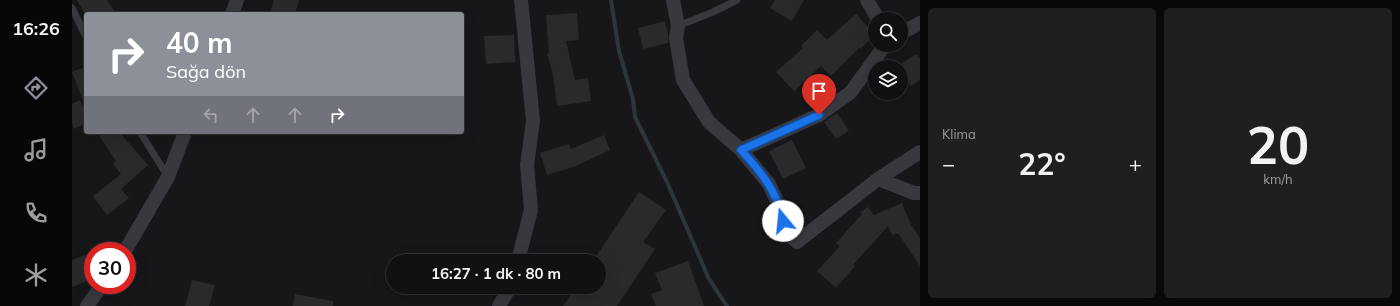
<!DOCTYPE html>
<html lang="tr">
<head>
<meta charset="utf-8">
<style>
  :root { --surface:#111113; --page:#1e1f21; --text:#f1f3f6; --muted:#9c9da0; --line:#303133; --accent:#8c9099 }
  body { margin:0; font-family:Mulish,sans-serif; background:var(--page); color:var(--text); height:100vh; display:flex; flex-direction:column; font-size:15px; white-space:nowrap }
  * { box-sizing:border-box; margin:0 }
  p { font-size:13px; color:var(--muted) }
  .icon { flex:none; width:22px; height:22px; fill:none; stroke:currentColor; stroke-width:2; stroke-linecap:round; stroke-linejoin:round }
  .map { position:relative; flex:1; overflow:hidden }
  .details { display:flex; flex-direction:column; gap:8px; padding:8px; background:#09090a; width:480px }
  .details>* { flex:none }
  .top-card { position:absolute; left:12px; top:12px; width:380px; height:122px; border-radius:4px; box-shadow:0 4px 16px #0002,0 0 0 1px var(--line); background:#8c9099; color:#fff; overflow:hidden }
  .fabs { position:absolute; left:796px; top:12px; display:grid; gap:8px }
  .fabs a { display:grid; place-items:center; width:40px; height:40px; border-radius:50%; background:var(--surface); box-shadow:0 4px 16px #0002,0 0 0 1px var(--line); font-size:20px }
  .speed { position:absolute; left:12px; top:242px; display:flex; gap:8px; font-size:20px; font-weight:700; text-align:center }
  .speed>* { display:grid; place-content:center; width:52px; height:52px; border-radius:50%; background:var(--surface); box-shadow:0 4px 16px #0002,0 0 0 1px var(--line); line-height:1 }
  .speed .limit { border:6px solid #d22; background:#fff; color:#111 }
  .pin { position:absolute; display:grid; place-items:center; width:34px; height:34px; color:#fff; margin:-41px -17px; border-radius:50% 50% 50% 0; rotate:-45deg; box-shadow:0 0 4px #0007 }
  .pin .icon { rotate:45deg }
  .me { position:absolute; width:44px; margin:-22px; rotate:343deg; stroke-linejoin:round; filter:drop-shadow(0 0 3px #0008) }
  .turn { display:flex; align-items:center; gap:14px; height:84px; padding:0 16px; font-size:18px }
  .turn .icon { width:52px; height:52px; stroke-width:2.5 }
  .turn b { display:block; font-size:28px; line-height:34px }
  .lanes { display:flex; align-items:center; height:38px; padding:0 16px; background:#0003; justify-content:center; gap:20px; direction:ltr }
  .lanes .off { opacity:.35 }
  .big { font-size:30px; font-weight:700; line-height:1.1 }
  .details .tile { flex:1; display:flex; flex-direction:column; justify-content:center; gap:6px; min-width:0; padding:0 14px; border-radius:6px; background:var(--page) }
  .details .dial { align-items:center; gap:0 }
  .dial b { font-size:52px; line-height:1 }
  .heat { display:flex; justify-content:space-between; align-items:center; font-size:22px; direction:ltr }
  .details .tiles { flex:1; display:grid; gap:8px; grid-template-columns:repeat(2,1fr) }
  .trip { position:absolute; left:314px; top:254px; width:220px; height:40px; border-radius:20px; background:var(--surface); box-shadow:0 4px 16px #0002,0 0 0 1px var(--line); font-weight:700; line-height:40px; text-align:center }
  main { display:flex; flex:1; min-height:0 }
  .dock { display:flex; flex-direction:column; width:72px; justify-content:space-around; align-items:center; background:#070708; color:var(--muted) }
  .dock .icon { width:28px; height:28px }
  .dock .active { color:var(--accent) }
  .dock b { font-size:18px; color:var(--text) }
  .map>svg:first-child { display:block }
</style>
</head>
<body>
<main>
<nav class="dock">
<b>16:26</b>
<svg class="icon active" aria-label="directions" viewBox="0 0 24 24"><path d="M12 3l9 9-9 9-9-9zM9 14v-3h6M13 9l2 2-2 2"/></svg>
<svg class="icon" aria-label="music" viewBox="0 0 24 24"><path d="M9 18V5l10-2v13"/><circle cx="6" cy="18" r="3"/><circle cx="16" cy="16" r="3"/></svg>
<svg class="icon" aria-label="phone" viewBox="0 0 24 24"><path d="M5 4h4l2 5-3 2q2 4 5 5l2-3 5 2v4C11 20 4 13 5 4z"/></svg>
<svg class="icon" aria-label="climate" viewBox="0 0 24 24"><path d="M12 3v18M4 7l16 10M4 17L20 7"/></svg>
</nav>
<div class="map">
<svg width="848" height="306" viewBox="0 0 848 306">
  <rect width="100%" height="100%" fill="#171719"/>
  <g fill="none" stroke-linecap="round" stroke-linejoin="round">
    <path stroke="#2d363d" stroke-width="4" d="M539 0 547 51 561 99 563 117 595 182 637 279 655 306"/>
  </g>
  <g fill="#2a2a2d">
    <path d="M5 0H35L44 14H13Z"/>
    <path d="M202 0H227L223 14H198Z"/>
    <path d="M703 0H732L720 21 698 8Z"/>
    <path d="M505 13 507 40 494 41 503 80 516 78 519 101 485 106 481 74 475 53H477L474 15Z"/>
    <path d="M784 14 803 35 788 49 787 48 759 76 749 66 722 91 704 72 731 48 729 46 745 30 755 40Z"/>
    <path d="M593 21 596 34V43L571 49 566 28Z"/>
    <path d="M442 35 443 62 414 64 412 36Z"/>
    <path d="M844 54 848 59V80L839 86 829 71V67L826 66Z"/>
    <path d="M14 67V106H13L0 72Z"/>
    <path d="M8 100 14 114V123L2 129 0 123V104Z"/>
    <path d="M765 113 777 131 764 139 752 122Z"/>
    <path d="M25 132H47L76 165 49 189 57 198 35 215 21 196 49 174 41 164 44 161Z"/>
    <path d="M532 135 538 150 504 166 475 175 468 153 497 144 499 149Z"/>
    <path d="M720 140 734 168 711 179 697 151Z"/>
    <path d="M567 192 594 210 571 242 583 249 545 306H491L504 287H527V261H521Z"/>
    <path d="M830 203 839 225 848 238V266L826 233 820 235 816 226 781 265 783 266 764 288 745 271 768 246 764 243 790 214 788 212 796 207 802 215Z"/>
    <path d="M16 254 21 267V279L0 287V260Z"/>
    <path d="M616 261 632 306H584L579 294 590 290 583 273Z"/>
    <path d="M120 280 143 285 137 306H113Z"/>
    <path d="M223 294 261 301V306H221Z"/>
  </g>
  <g fill="none" stroke-linecap="round" stroke-linejoin="round">
    <g stroke="#38393e" stroke-width="7">
      <path d="M0 8 14 37"/>
      <path d="M606 26 641 12 665 0"/>
      <path d="M68 132 96 177"/>
    </g>
    <g stroke="#38393e" stroke-width="14">
      <path d="M601 0 606 26 604 38 611 80 637 122 669 150 697 184 709 210 713 231 725 242 806 179 842 193H848"/>
      <path d="M795 0 806 19"/>
      <path d="M160 14 165 0"/>
      <path d="M829 33 848 23"/>
      <path d="M669 150 747 115 779 92 813 45"/>
      <path d="M806 179 848 152"/>
      <path d="M53 251 96 177 113 132"/>
      <path d="M446 261 459 210 455 165 461 121 449 0"/>
      <path d="M15 306 30 285"/>
      <path d="M427 306 438 287"/>
    </g>
  </g>
  <g fill="none" stroke-linecap="round" stroke-linejoin="round">
    <g stroke="#114b97" stroke-width="10">
      <path id="route" d="M711 221C705 191 689 172 669 150L747 115"/>
    </g>
    <use href="#route" stroke="#1a73e8" stroke-width="7"/>
  </g>
</svg>
<div class="fabs">
<a><svg class="icon" aria-label="search" viewBox="0 0 24 24"><circle cx="10" cy="10" r="6"/><path d="M15 15l6 6"/></svg></a>
<a><svg class="icon" aria-label="layers" viewBox="0 0 24 24"><path d="M12 4l9 5-9 5-9-5zM3 14l9 5 9-5"/></svg></a>
</div>
<div class="speed"><div class="limit">30</div></div>
<div class="pin" style="left:747px;top:115px;background:#d93025"><svg class="icon" aria-label="arrive" viewBox="0 0 24 24"><path d="M6 21V4h12l-3 4 3 4H6"/></svg></div>
<svg class="me" style="left:711px;top:221px" viewBox="-20 -20 40 40"><circle r="19" fill="#fff"/><path d="M0-13L10 11 0 6-10 11z" fill="#1a73e8"/></svg>
<div class="trip">16:27 · 1 dk · 80 m</div>
<div class="top-card">
<div class="turn"><svg class="icon" aria-label="right" viewBox="0 0 24 24"><path d="M7 20v-9h11M14 6l5 5-5 5"/></svg><div><b>40 m</b>Sağa dön</div></div>
<div class="lanes"><svg class="icon off" aria-label="left" viewBox="0 0 24 24"><path d="M17 20v-9H6M10 6l-5 5 5 5"/></svg><svg class="icon off" aria-label="ahead" viewBox="0 0 24 24"><path d="M12 20V5M6 11l6-6 6 6"/></svg><svg class="icon off" aria-label="ahead" viewBox="0 0 24 24"><path d="M12 20V5M6 11l6-6 6 6"/></svg><svg class="icon" aria-label="right" viewBox="0 0 24 24"><path d="M7 20v-9h11M14 6l5 5-5 5"/></svg></div>
</div>
</div>
<section class="details">
<div class="tiles">
<div class="tile"><p>Klima</p>
<div class="heat"><a>−</a><b class="big">22°</b><a>+</a></div>
</div>
<div class="tile dial"><b>20</b><p>km/h</p></div>
</div>
</section>
</main>
</body>
</html>
